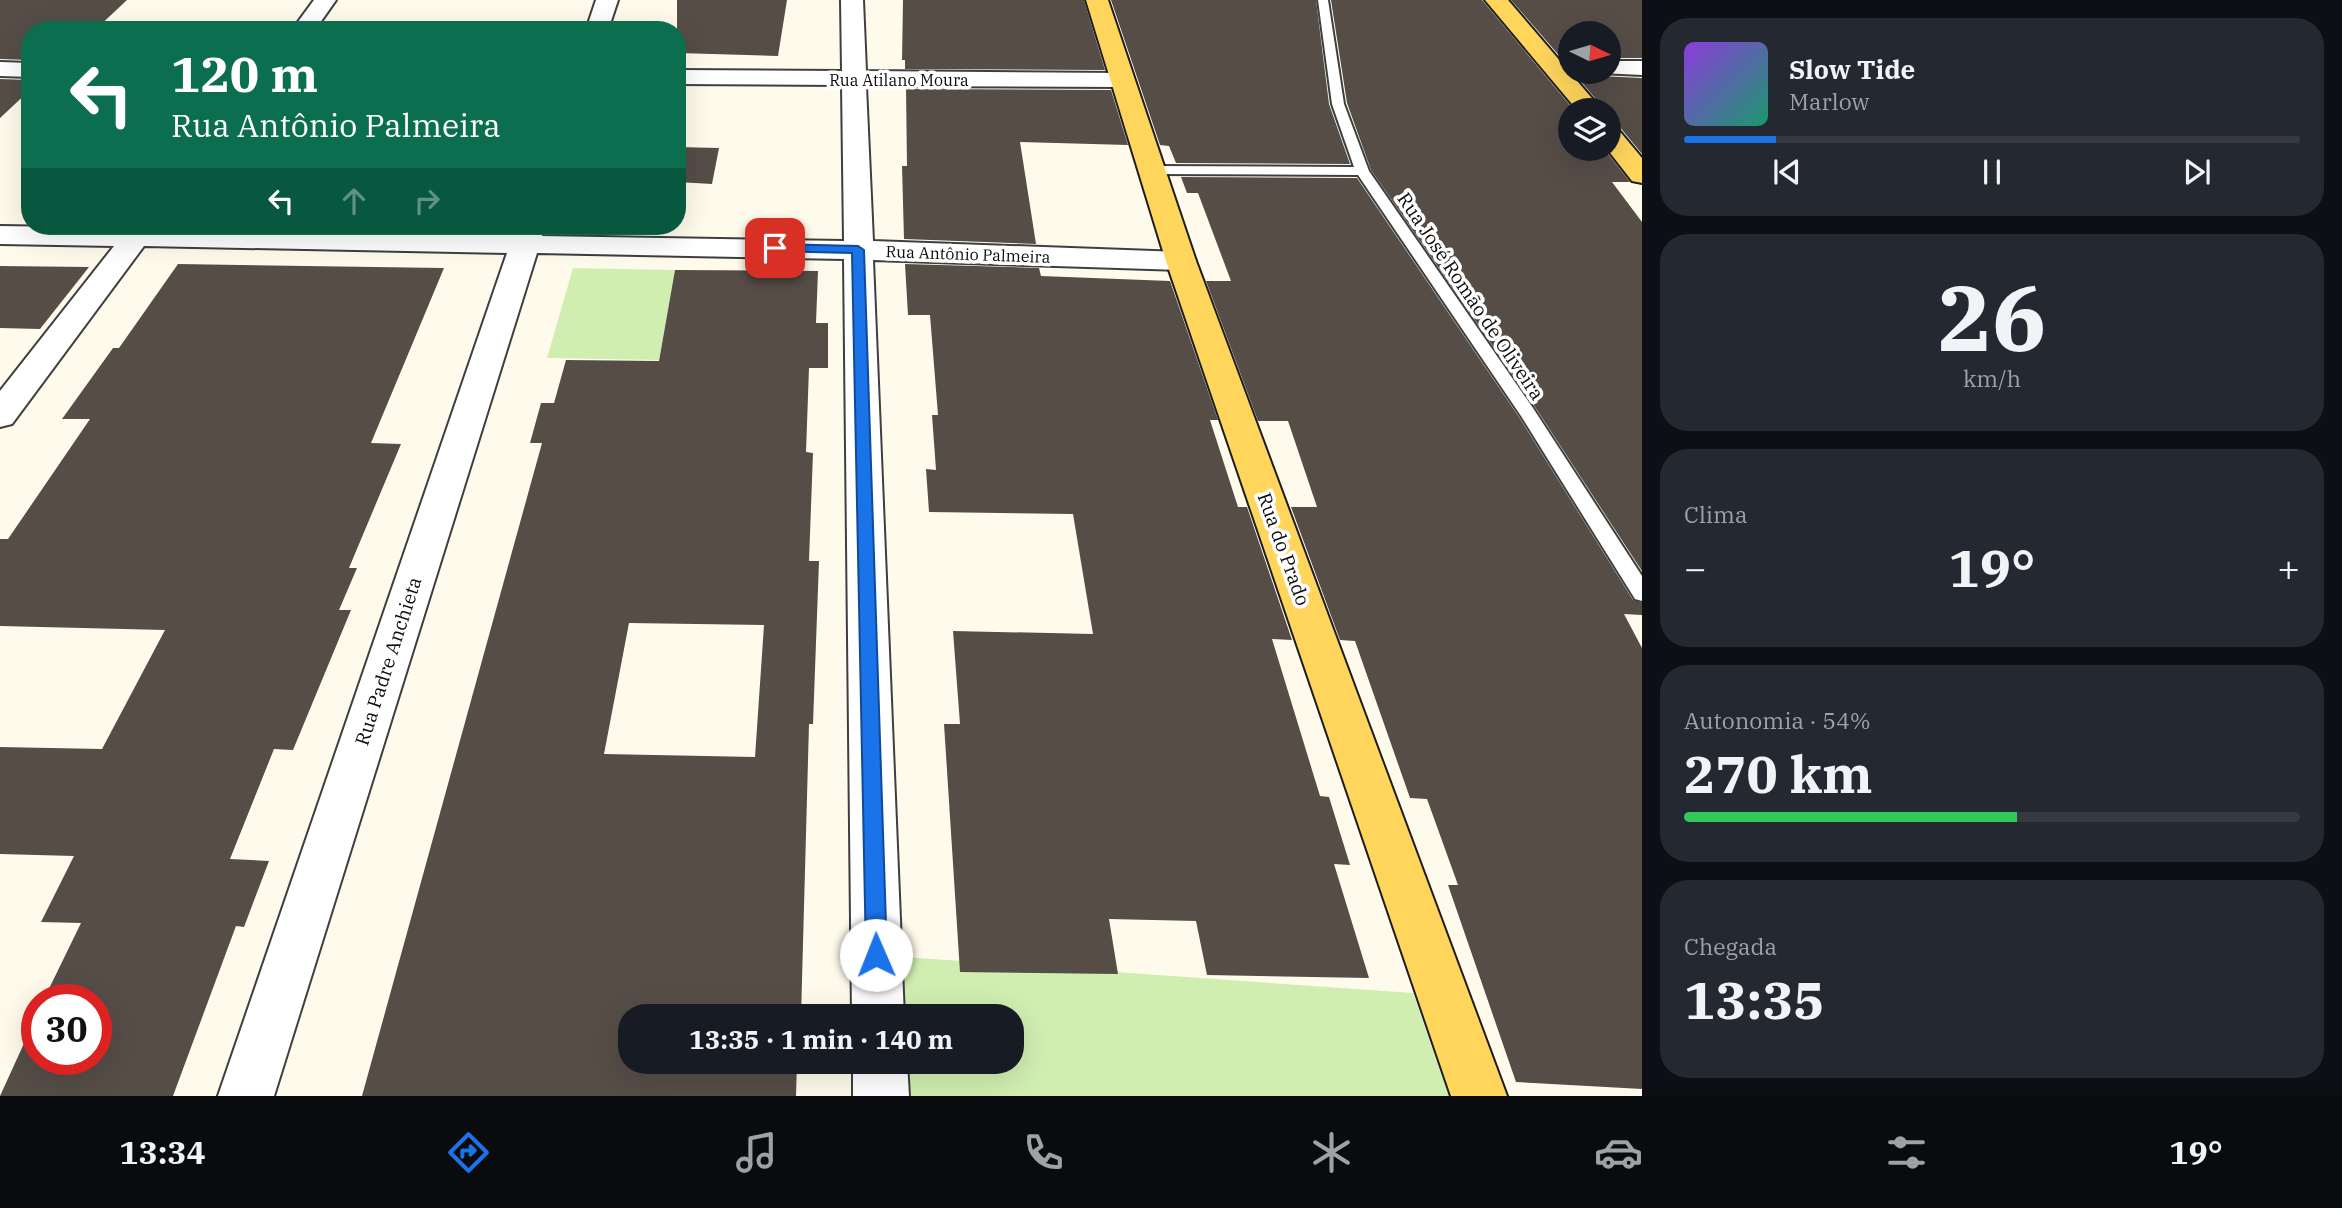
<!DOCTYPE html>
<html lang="pt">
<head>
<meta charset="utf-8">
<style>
  :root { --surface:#171b24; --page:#242831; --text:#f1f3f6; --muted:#9ea1a6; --line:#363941; --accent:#1a73e8 }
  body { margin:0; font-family:"IBM Plex Serif",serif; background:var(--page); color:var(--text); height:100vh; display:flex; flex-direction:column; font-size:26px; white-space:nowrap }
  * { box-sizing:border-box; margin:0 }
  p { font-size:23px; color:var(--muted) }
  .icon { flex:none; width:38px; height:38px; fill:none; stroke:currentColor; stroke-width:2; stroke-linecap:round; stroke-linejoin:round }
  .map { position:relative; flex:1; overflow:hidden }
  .panel { display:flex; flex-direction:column; gap:18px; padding:18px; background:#0d0f14; width:700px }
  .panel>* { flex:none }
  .guide { position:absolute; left:21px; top:21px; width:665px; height:214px; border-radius:28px; box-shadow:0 7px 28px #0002; background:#0b6e4f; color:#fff; overflow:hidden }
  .needle { width:46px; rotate:95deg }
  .controls { position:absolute; left:1558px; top:21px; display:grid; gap:14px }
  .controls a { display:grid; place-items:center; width:63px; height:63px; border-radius:50%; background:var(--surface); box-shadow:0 7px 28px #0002; font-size:35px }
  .speed { position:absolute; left:21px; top:984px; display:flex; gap:14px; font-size:35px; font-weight:700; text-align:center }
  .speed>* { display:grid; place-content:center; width:91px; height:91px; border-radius:50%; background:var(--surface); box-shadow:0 7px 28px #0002; line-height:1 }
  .speed .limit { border:10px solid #d22; background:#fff; color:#111 }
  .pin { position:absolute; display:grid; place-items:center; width:60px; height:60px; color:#fff; margin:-30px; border-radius:14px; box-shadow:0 4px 10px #0006 }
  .me { position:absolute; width:77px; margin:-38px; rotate:359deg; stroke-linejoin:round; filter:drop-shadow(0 0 5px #0008) }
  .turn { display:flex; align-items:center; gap:24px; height:147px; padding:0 35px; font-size:32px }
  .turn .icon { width:91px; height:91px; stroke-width:2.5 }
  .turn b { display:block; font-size:49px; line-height:60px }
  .lanes { display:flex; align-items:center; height:66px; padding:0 35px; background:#0003; justify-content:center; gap:35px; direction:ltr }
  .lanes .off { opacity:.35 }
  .big { font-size:52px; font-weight:800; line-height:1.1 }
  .panel .widget { flex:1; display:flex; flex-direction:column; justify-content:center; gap:10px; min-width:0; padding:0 24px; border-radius:28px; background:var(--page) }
  .panel .dial { align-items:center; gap:0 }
  .dial b { font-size:91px; line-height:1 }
  .song { display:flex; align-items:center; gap:21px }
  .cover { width:84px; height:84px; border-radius:10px; background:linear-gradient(135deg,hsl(270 70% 55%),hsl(160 70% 35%)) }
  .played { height:7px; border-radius:4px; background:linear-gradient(90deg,var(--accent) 15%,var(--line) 15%) }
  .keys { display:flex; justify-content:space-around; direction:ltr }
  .heat { display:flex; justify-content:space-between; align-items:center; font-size:38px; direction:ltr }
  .charge { height:10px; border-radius:5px; background:linear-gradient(90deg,#34c759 54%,var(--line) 0) }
  .trip { position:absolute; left:618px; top:1004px; width:406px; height:70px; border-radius:28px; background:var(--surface); box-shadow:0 7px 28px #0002; font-weight:800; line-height:70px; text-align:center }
  .tabs { display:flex; height:112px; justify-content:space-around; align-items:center; background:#090b0e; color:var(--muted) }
  .tabs .icon { width:49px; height:49px }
  .tabs .current { color:var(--accent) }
  .tabs b { font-size:32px; color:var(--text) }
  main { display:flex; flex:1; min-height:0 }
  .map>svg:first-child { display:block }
</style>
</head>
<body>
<main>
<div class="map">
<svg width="1642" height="1096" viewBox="0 0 1642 1096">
  <rect width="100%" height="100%" fill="#fffbec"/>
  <g fill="#d1eeb1">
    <path d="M573 268 675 270 659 360 547 358Z"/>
    <path d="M876 955 1413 993 1449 1096H881L880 1062H1012V1017H878Z"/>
  </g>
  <g fill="#564d47" fill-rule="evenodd">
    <path d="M0 0H127L95 30H30V60L0 59Z"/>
    <path d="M677 0H787L778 56 677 53Z"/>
    <path d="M903 0H1084L1105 70 905 69V60H902Z"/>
    <path d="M1111 0H1316L1329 104 1350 164 1176 163 1169 146 1160 145Z"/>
    <path d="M1331 0H1482L1574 110H1570V149H1604L1630 182H1612L1642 222V571L1535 407 1371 170 1347 103Z"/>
    <path d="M1511 0H1642V58H1608V33H1570V68Z"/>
    <path d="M1573 72H1598L1600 76 1642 78V154L1619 126 1608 123V110H1605Z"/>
    <path d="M0 79 30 80V90L0 118Z"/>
    <path d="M906 89 1111 90 1128 145 1020 142 1036 244 904 239 902 166H907Z"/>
    <path d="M677 147 719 148 712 184 677 182Z"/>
    <path d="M1181 177 1357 178 1519 417 1633 600 1642 603V615L1624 614 1642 648V1089L1516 1082 1448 885H1458L1427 799 1410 798 1355 641 1340 640 1291 507H1317L1288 421H1258L1206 281H1231L1198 193H1187Z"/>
    <path d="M178 264 444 268 371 443 401 444 349 568H357L339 610H351L293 750 274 749 230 859 269 861 244 927 236 926 173 1096H0L37 1015V1059H96V999H44L81 923 41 922 74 856 0 854V747L102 749 165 630 0 626V539H8L90 419H62L113 348H119Z"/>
    <path d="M905 264 1039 268 1041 276 1170 281 1218 420H1210L1238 507H1247L1292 640 1272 639 1320 796 1329 797 1350 865 1334 864 1369 978 1207 975 1196 921 1109 919 1118 974 960 972 944 724H960L953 631 1093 634 1073 514 929 512 926 469 936 470 932 415H938L930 315H908Z"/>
    <path d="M0 266 89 267 40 329 0 328Z"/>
    <path d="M675 270 818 271 816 323H828V368H809L806 452 813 453 809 561H819L813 724H809L801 1017H630V1062H797L796 1096H362L542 443H530L541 403H554L566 360 659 361ZM629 623 764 625 755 757 604 754Z"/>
  </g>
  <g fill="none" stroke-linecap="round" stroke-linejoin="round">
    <g stroke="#3f3f3f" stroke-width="4">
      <path id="service" d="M1318 0H1328L1344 104 1369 171 1533 408 1642 576V601L1635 599 1521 416 1358 175 1153 174 1146 170 1153 166 1354 167 1332 104Z"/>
    </g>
    <g stroke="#3f3f3f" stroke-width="4">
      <g id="minor">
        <path d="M314 0H336L315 30H292Z"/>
        <path d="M596 0H618L608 30H586Z"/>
        <path d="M841 0H863L866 71 1122 73 1131 75 1134 80 1131 85 1122 87 866 86 873 241 1181 252 1192 254 1196 261 1192 268 1181 270 873 260 904 1017H852L844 259 537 253 274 1096H218L507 253 144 246 12 424 0 427V391L114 246 0 244V226L128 228 130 226H159L157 229 514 235 517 226H545L542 236 844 241 842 85 677 84V70L842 71Z"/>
        <path d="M1608 61H1642V75L1600 73 1608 72Z"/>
        <path d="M0 62 30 63V77L0 76Z"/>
        <path d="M853 1062H907L909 1096H853Z"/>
      </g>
    </g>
    <g stroke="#1d1d1d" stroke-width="4">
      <g id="primary">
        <path d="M1086 0H1108L1196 261 1507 1096H1451L1166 261Z"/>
        <path d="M1485 0H1508L1602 110H1577Z"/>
        <path d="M1608 125 1617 128 1642 158V183L1632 181 1607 149Z"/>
      </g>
    </g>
    <use href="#service" fill="#fff" fill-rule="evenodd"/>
    <use href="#minor" fill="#fff" fill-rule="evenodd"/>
    <use href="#primary" fill="#ffd55c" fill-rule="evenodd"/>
  </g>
  <path fill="#1a73e8" stroke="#114b97" stroke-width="2" d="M775 244 858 246 864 250 887 955 884 963 876 966 869 963 866 955 852 253 770 251 769 248Z"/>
  <g text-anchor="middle" stroke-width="7" stroke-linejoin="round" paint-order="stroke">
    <g font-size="16" fill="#0c0c0c" stroke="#fff">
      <text x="899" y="86">Rua Atilano Moura</text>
      <text transform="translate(968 254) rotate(2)" y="6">Rua Antônio Palmeira</text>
    </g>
    <g font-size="19" fill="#0c0c0c" stroke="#fff">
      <text transform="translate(1471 296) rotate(56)" y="7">Rua José Romão de Oliveira</text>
      <text transform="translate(1284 549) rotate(70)" y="7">Rua do Prado</text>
      <text transform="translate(388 661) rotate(-72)" y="7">Rua Padre Anchieta</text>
    </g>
  </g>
</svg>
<div class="controls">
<a><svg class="needle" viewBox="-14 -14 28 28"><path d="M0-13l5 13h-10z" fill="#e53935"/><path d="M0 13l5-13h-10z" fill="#9ea1a6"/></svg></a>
<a><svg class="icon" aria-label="layers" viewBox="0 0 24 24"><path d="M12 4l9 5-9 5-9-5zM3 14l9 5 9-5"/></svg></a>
</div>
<div class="speed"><div class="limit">30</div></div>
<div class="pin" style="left:775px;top:248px;background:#d93025"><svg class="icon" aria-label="arrive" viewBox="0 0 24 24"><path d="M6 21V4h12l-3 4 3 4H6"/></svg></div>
<svg class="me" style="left:876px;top:955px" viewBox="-20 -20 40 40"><circle r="19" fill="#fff"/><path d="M0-13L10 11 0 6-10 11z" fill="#1a73e8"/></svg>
<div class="trip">13:35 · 1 min · 140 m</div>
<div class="guide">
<div class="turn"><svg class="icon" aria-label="left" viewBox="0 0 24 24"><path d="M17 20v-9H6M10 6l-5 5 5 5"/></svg><div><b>120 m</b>Rua Antônio Palmeira</div></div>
<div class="lanes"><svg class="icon" aria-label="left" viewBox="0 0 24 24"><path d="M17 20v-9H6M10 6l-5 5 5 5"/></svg><svg class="icon off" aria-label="ahead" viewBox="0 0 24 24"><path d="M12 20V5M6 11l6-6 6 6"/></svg><svg class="icon off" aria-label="right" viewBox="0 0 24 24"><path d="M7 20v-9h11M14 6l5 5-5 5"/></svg></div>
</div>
</div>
<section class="panel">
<div class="widget">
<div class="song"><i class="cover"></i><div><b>Slow Tide</b><p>Marlow</p></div></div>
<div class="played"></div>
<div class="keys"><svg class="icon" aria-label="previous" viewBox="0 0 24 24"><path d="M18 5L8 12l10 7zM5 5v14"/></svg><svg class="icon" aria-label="pause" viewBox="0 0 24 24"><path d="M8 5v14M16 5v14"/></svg><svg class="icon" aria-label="next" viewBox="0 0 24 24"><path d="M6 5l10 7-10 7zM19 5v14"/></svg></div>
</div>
<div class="widget dial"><b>26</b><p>km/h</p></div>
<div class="widget"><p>Clima</p>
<div class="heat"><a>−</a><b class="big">19°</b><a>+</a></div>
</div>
<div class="widget"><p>Autonomia · 54%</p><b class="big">270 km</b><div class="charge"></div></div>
<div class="widget"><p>Chegada</p><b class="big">13:35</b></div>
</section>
</main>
<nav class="tabs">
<b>13:34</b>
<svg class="icon current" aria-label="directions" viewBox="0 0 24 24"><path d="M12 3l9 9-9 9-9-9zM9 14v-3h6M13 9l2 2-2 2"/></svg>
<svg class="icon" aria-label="music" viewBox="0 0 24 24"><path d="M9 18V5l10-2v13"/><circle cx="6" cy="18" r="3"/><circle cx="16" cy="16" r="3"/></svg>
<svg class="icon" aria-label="phone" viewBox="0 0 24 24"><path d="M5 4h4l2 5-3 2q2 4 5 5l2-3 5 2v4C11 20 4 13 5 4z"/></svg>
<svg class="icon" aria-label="climate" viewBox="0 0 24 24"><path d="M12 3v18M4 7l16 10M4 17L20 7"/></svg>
<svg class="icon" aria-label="car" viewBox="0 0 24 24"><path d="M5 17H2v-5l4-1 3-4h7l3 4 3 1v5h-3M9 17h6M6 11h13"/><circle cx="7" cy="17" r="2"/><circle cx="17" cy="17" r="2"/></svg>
<svg class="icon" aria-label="filters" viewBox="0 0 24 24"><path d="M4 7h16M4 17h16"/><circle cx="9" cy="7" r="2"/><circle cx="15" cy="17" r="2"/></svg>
<b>19°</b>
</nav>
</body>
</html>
